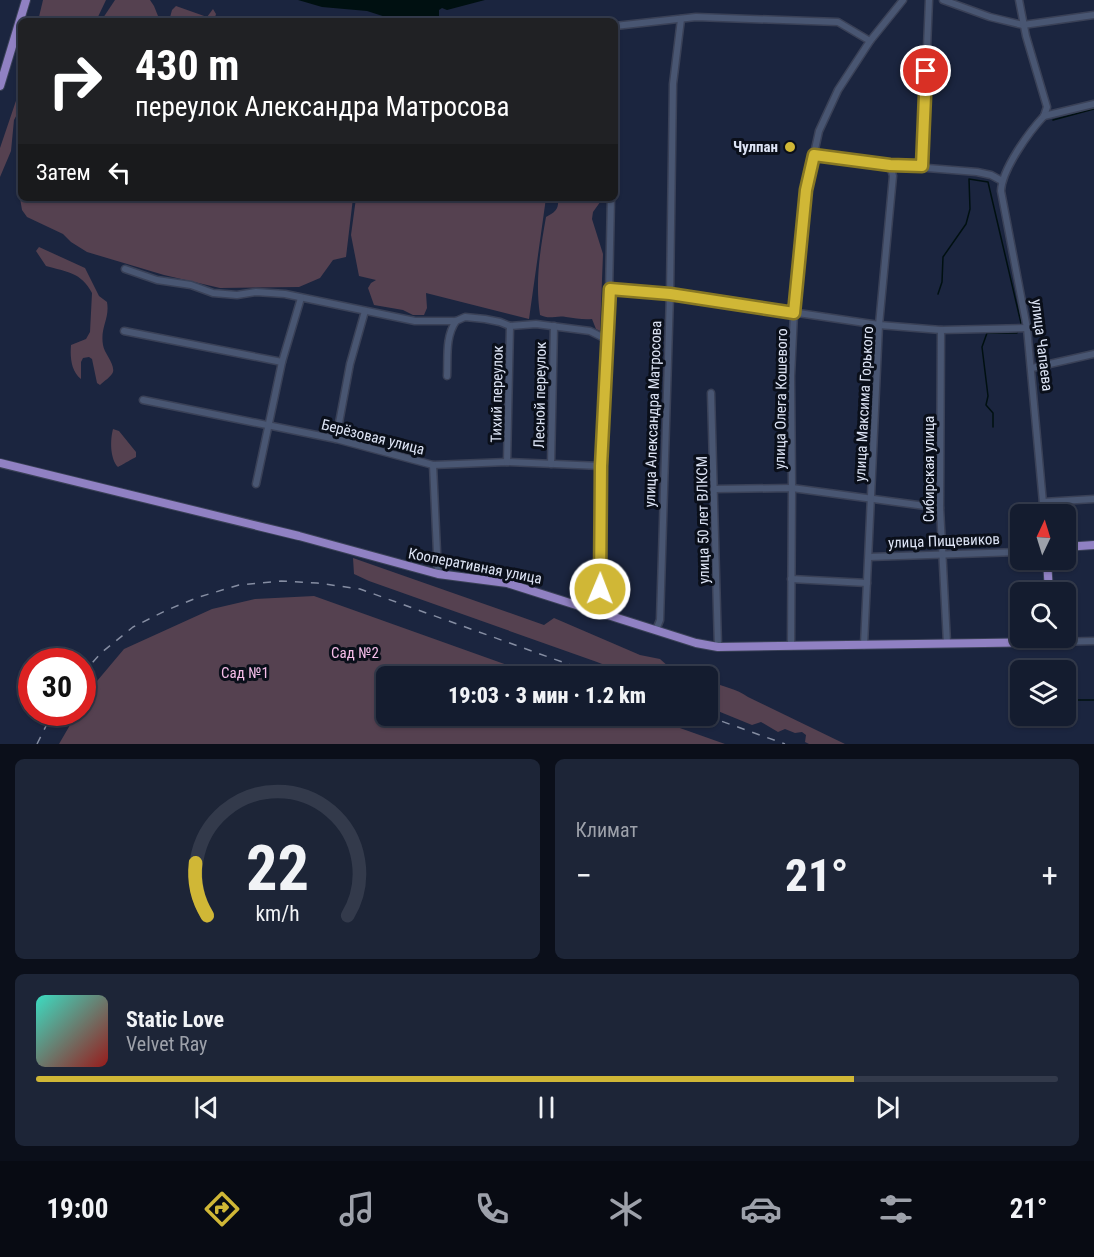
<!DOCTYPE html>
<html lang="ru">
<head>
<meta charset="utf-8">
<style>
  :root { --surface:#141c2f; --page:#1d2537; --text:#f1f3f6; --muted:#9da1aa; --line:#333a4b; --accent:#d0b736 }
  body { margin:0; font-family:"Roboto Condensed",sans-serif; background:var(--page); color:var(--text); height:100vh; display:flex; flex-direction:column; font-size:22px; white-space:nowrap }
  * { box-sizing:border-box; margin:0 }
  p { font-size:20px; color:var(--muted) }
  .icon { flex:none; width:33px; height:33px; fill:none; stroke:currentColor; stroke-width:2; stroke-linecap:round; stroke-linejoin:round }
  .map { position:relative; height:744px; overflow:hidden }
  .panel { display:flex; flex-direction:column; gap:15px; padding:15px; background:#0b0f1a; flex:1 }
  .panel>* { flex:none }
  .guide { position:absolute; left:18px; top:18px; width:600px; height:183px; border-radius:9px; box-shadow:0 2px 4px #0004,0 0 0 2px var(--line); background:#202124; color:#fff; overflow:hidden }
  .needle { width:39px; rotate:4deg }
  .buttons { position:absolute; left:1010px; top:504px; display:grid; gap:12px }
  .buttons a { display:grid; place-items:center; width:66px; height:66px; border-radius:9px; background:var(--surface); box-shadow:0 2px 4px #0004,0 0 0 2px var(--line); font-size:30px }
  .speed { position:absolute; left:18px; top:648px; display:flex; gap:12px; font-size:30px; font-weight:700; text-align:center }
  .speed>* { display:grid; place-content:center; width:78px; height:78px; border-radius:50%; background:var(--surface); box-shadow:0 2px 4px #0004,0 0 0 2px var(--line); line-height:1 }
  .speed .limit { border:9px solid #d22; background:#fff; color:#111 }
  .pin { position:absolute; display:grid; place-items:center; width:51px; height:51px; color:#fff; margin:-26px; border:3px solid #fff; border-radius:50%; box-shadow:0 2px 6px #0007 }
  .me { position:absolute; width:66px; margin:-33px; rotate:1deg; stroke-linejoin:round; filter:drop-shadow(0 0 4px #0008) }
  .turn { display:flex; align-items:center; gap:21px; height:126px; padding:0 18px; font-size:27px }
  .turn .icon { width:78px; height:78px; stroke-width:2.5 }
  .turn b { display:block; font-size:42px; line-height:51px }
  .then { display:flex; align-items:center; height:57px; padding:0 18px; background:#0003; gap:12px; font-size:22px }
  .big { font-size:45px; font-weight:800; line-height:1.1 }
  .panel .widget { flex:1; display:flex; flex-direction:column; justify-content:center; gap:9px; min-width:0; padding:0 21px; border-radius:9px; background:var(--page) }
  .panel .dial { align-items:center; gap:0 }
  .dial svg { height:156px; overflow:visible; fill:none; stroke:var(--line); stroke-width:7; stroke-linecap:round; text-anchor:middle }
  .dial text { fill:var(--text); stroke:none }
  .song { display:flex; align-items:center; gap:18px }
  .cover { width:72px; height:72px; border-radius:9px; background:linear-gradient(135deg,hsl(170 70% 55%),hsl(0 70% 35%)) }
  .played { height:6px; border-radius:3px; background:linear-gradient(90deg,var(--accent) 80%,var(--line) 80%) }
  .keys { display:flex; justify-content:space-around; direction:ltr }
  .heat { display:flex; justify-content:space-between; align-items:center; font-size:33px; direction:ltr }
  .panel .tiles { flex:1; display:grid; gap:15px; grid-template-columns:1fr 1fr }
  .widget:last-child { grid-column:span 2 }
  .trip { position:absolute; left:376px; top:666px; width:342px; height:60px; border-radius:9px; background:var(--surface); box-shadow:0 2px 4px #0004,0 0 0 2px var(--line); font-weight:800; line-height:60px; text-align:center }
  .menu { display:flex; height:96px; justify-content:space-around; align-items:center; background:#080b13; color:var(--muted) }
  .menu .icon { width:42px; height:42px }
  .menu .on { color:var(--accent) }
  .menu b { font-size:27px; color:var(--text) }
  .map>svg:first-child { display:block }
</style>
</head>
<body>
<div class="map">
<svg width="1094" height="744" viewBox="0 0 1094 744">
  <rect width="100%" height="100%" fill="#1b253f"/>
  <g fill="#554150">
    <path d="M43 0H106L96 21H38Z"/>
    <path d="M115 0H150L154 6 160 21H101Z"/>
    <path d="M176 6 207 17 213 9 216 14 214 21H169L172 10Z"/>
    <path d="M21 86V107L14 120 11 151 0 177V148Z"/>
    <path d="M21 144V198H353L346 257 333 260 320 278 299 287 220 288 164 275 87 252 71 242 63 234 27 217 22 210 16 174Z"/>
    <path d="M356 198H546L529 319 426 293 427 308 424 315H413L403 310 374 305 368 288 371 283 376 280 359 276 351 235Z"/>
    <path d="M558 198H603L593 212 592 219 603 254 600 331 596 329 592 319C583 320 575 318 566 317 556 315 550 320 540 315 535 281 540 251 546 217 556 212 559 209 558 198Z"/>
    <path d="M39 247 85 268 99 296 107 302C110 319 100 327 103 345 104 353 115 364 113 372 112 376 103 382 100 385L97 383 92 359 89 357 83 358 81 362V379C71 371 70 357 71 345L86 339 90 332 92 293C81 272 67 272 46 266L36 251Z"/>
    <path d="M113 429 119 431 136 452V457C134 458 120 466 118 467 110 459 110 440 113 429Z"/>
    <path d="M353 558 544 625 554 618 640 655 660 659 669 667 695 676H633L597 662 369 581 354 574Z"/>
    <path d="M314 596 538 676H387V716H646L725 744H59L77 713 82 712 83 704 92 687 124 649 212 609 255 599Z"/>
    <path d="M708 681C722 686 737 689 748 697L845 744H809L805 742 806 735 802 732 795 733 785 729 778 732 761 722 752 725 708 707Z"/>
  </g>
  <path fill="#001011" d="M298 0H523H485L447 10 442 8 439 10V16L444 21 392 19 367 11 322 7Z"/>
  <g fill="none" stroke-linecap="round" stroke-linejoin="round">
    <g stroke="#001011" stroke-width="1.5">
      <path d="M1053 120 1094 109"/>
      <path d="M938 294 942 282 943 257 966 224 970 209 969 179 988 182 1021 323 1020 326"/>
      <path d="M993 427V413L986 405 988 396 982 347 987 333H1017L1018 331"/>
      <path d="M1065 700H1094"/>
    </g>
    <g stroke="#3a4157" stroke-width="9">
      <g id="minor">
        <path d="M943 0 990 17 1023 25 1094 15"/>
        <path d="M1019 0 1026 36 1047 107 1044 116"/>
        <path d="M615 26 696 17 838 22 870 41"/>
        <path d="M1044 116C1029 132 1002 169 1001 191L1027 328 1044 514"/>
        <path d="M1044 116 1094 104"/>
        <path d="M814 155 890 165 977 172 991 175 1002 181"/>
        <path d="M922 166 929 0"/>
        <path d="M125 269 157 280 191 285 213 293 237 295 256 292 285 294 415 321H456L465 317 485 319 500 322 510 326 536 324 590 331 608 340"/>
        <path d="M610 289 670 294 879 325 941 330 1027 328"/>
        <path d="M941 330 940 508 947 643"/>
        <path d="M124 331 282 362"/>
        <path d="M1032 368 1094 354"/>
        <path d="M447 376C448 357 445 337 456 321"/>
        <path d="M711 393 718 647"/>
        <path d="M143 400 336 439 433 465 507 462 601 466"/>
        <path d="M336 439 350 364 365 311"/>
        <path d="M507 462 510 326"/>
        <path d="M551 464 554 326"/>
        <path d="M433 465 438 574"/>
        <path d="M256 484 282 362 301 298"/>
        <path d="M715 489 792 488 940 508"/>
        <path d="M1043 502 1094 499"/>
        <path d="M869 557 1020 552"/>
        <path d="M791 579 867 583"/>
        <path d="M600 611 601 466 608 340 611 198"/>
        <path d="M656 630 660 620 670 294 673 84 681 19"/>
        <path d="M1051 642 1094 641"/>
        <path d="M864 645 879 325 893 176 890 165"/>
        <path d="M791 646 792 488 791 376 794 313 806 190 819 131 838 90 870 41 903 0"/>
      </g>
    </g>
    <g stroke="#3a4157" stroke-width="10">
      <g id="major">
        <path d="M0 86 26 0"/>
        <path d="M0 463 299 536 438 574 507 583 696 643 718 647 1051 642V638"/>
        <path d="M1065 547 1094 545"/>
        <path d="M1047 560 1049 592"/>
      </g>
    </g>
    <use href="#minor" stroke="#495672" stroke-width="6"/>
    <use href="#major" stroke="#9081c3" stroke-width="8"/>
    <g stroke="#858da2" stroke-width="1.5" stroke-dasharray="8 8" stroke-linecap="butt">
      <path d="M82 674 101 653 133 627 167 610 199 597 239 585 281 581 317 583 360 589 601 676"/>
      <path d="M707 716 785 744"/>
      <path d="M37 744 53 712"/>
    </g>
  </g>
  <g fill="none" stroke-linecap="round" stroke-linejoin="round">
    <g stroke="#877723" stroke-width="15">
      <path id="route" d="M600 589 601 466 610 289 670 294 794 313 806 190 814 155 890 165 922 166 926 71"/>
    </g>
    <use href="#route" stroke="#d0b736" stroke-width="10"/>
  </g>
  <circle fill="#d0b736" stroke="#0a0f1a" stroke-width="2" cx="790" cy="147" r="6"/>
  <g text-anchor="middle" stroke-width="6" stroke-linejoin="round" paint-order="stroke">
    <g font-size="15" font-weight="bold" fill="#dde4f5" stroke="#0a0f1a" text-anchor="end">
      <text x="778" y="152">Чулпан</text>
    </g>
    <g font-size="15" fill="#dde4f5" stroke="#0a0f1a">
      <text transform="translate(1042 345) rotate(83)" y="5">улица Чапаева</text>
      <text transform="translate(497 394) rotate(-89)" y="5">Тихий переулок</text>
      <text transform="translate(540 395) rotate(-89)" y="5">Лесной переулок</text>
      <text transform="translate(781 399) rotate(-89)" y="5">улица Олега Кошевого</text>
      <text transform="translate(864 404) rotate(-87)" y="5">улица Максима Горького</text>
      <text transform="translate(653 414) rotate(-88)" y="5">улица Александра Матросова</text>
      <text transform="translate(373 437) rotate(14)" y="5">Берёзовая улица</text>
      <text transform="translate(929 469) rotate(-90)" y="5">Сибирская улица</text>
      <text transform="translate(703 520) rotate(-91)" y="5">улица 50 лет ВЛКСМ</text>
      <text transform="translate(944 541) rotate(-2)" y="5">улица Пищевиков</text>
      <text transform="translate(475 566) rotate(11)" y="5">Кооперативная улица</text>
    </g>
    <g font-size="15" fill="#f6beea" stroke="#0a0f1a">
      <text x="355" y="658">Сад №2</text>
      <text x="245" y="678">Сад №1</text>
    </g>
  </g>
</svg>
<div class="buttons">
<a><svg class="needle" viewBox="-14 -14 28 28"><path d="M0-13l5 13h-10z" fill="#e53935"/><path d="M0 13l5-13h-10z" fill="#9da1aa"/></svg></a>
<a><svg class="icon" aria-label="search" viewBox="0 0 24 24"><circle cx="10" cy="10" r="6"/><path d="M15 15l6 6"/></svg></a>
<a><svg class="icon" aria-label="layers" viewBox="0 0 24 24"><path d="M12 4l9 5-9 5-9-5zM3 14l9 5 9-5"/></svg></a>
</div>
<div class="speed"><div class="limit">30</div></div>
<div class="pin" style="left:926px;top:71px;background:#d93025"><svg class="icon" aria-label="arrive" viewBox="0 0 24 24"><path d="M6 21V4h12l-3 4 3 4H6"/></svg></div>
<svg class="me" style="left:600px;top:589px" viewBox="-20 -20 40 40"><circle r="17" fill="#d0b736" stroke="#fff" stroke-width="3"/><path d="M0-11L8 9 0 5-8 9z" fill="#fff"/></svg>
<div class="trip">19:03 · 3 мин · 1.2 km</div>
<div class="guide">
<div class="turn"><svg class="icon" aria-label="right" viewBox="0 0 24 24"><path d="M7 20v-9h11M14 6l5 5-5 5"/></svg><div><b>430 m</b>переулок Александра Матросова</div></div>
<div class="then">Затем<svg class="icon" aria-label="left" viewBox="0 0 24 24"><path d="M17 20v-9H6M10 6l-5 5 5 5"/></svg></div>
</div>
</div>
<section class="panel">
<div class="tiles">
<div class="widget dial"><svg viewBox="0 0 100 80">
<path d="M14 69A42 42 0 1 1 86 69"/>
<path d="M14 69A42 42 0 0 1 8 42" stroke="#d0b736"/>
<text x="50" y="56" font-size="32" font-weight="700">22</text>
<text x="50" y="72" font-size="11">km/h</text>
</svg></div>
<div class="widget"><p>Климат</p>
<div class="heat"><a>−</a><b class="big">21°</b><a>+</a></div>
</div>
<div class="widget">
<div class="song"><i class="cover"></i><div><b>Static Love</b><p>Velvet Ray</p></div></div>
<div class="played"></div>
<div class="keys"><svg class="icon" aria-label="previous" viewBox="0 0 24 24"><path d="M18 5L8 12l10 7zM5 5v14"/></svg><svg class="icon" aria-label="pause" viewBox="0 0 24 24"><path d="M8 5v14M16 5v14"/></svg><svg class="icon" aria-label="next" viewBox="0 0 24 24"><path d="M6 5l10 7-10 7zM19 5v14"/></svg></div>
</div>
</div>
</section>
<nav class="menu">
<b>19:00</b>
<svg class="icon on" aria-label="directions" viewBox="0 0 24 24"><path d="M12 3l9 9-9 9-9-9zM9 14v-3h6M13 9l2 2-2 2"/></svg>
<svg class="icon" aria-label="music" viewBox="0 0 24 24"><path d="M9 18V5l10-2v13"/><circle cx="6" cy="18" r="3"/><circle cx="16" cy="16" r="3"/></svg>
<svg class="icon" aria-label="phone" viewBox="0 0 24 24"><path d="M5 4h4l2 5-3 2q2 4 5 5l2-3 5 2v4C11 20 4 13 5 4z"/></svg>
<svg class="icon" aria-label="climate" viewBox="0 0 24 24"><path d="M12 3v18M4 7l16 10M4 17L20 7"/></svg>
<svg class="icon" aria-label="car" viewBox="0 0 24 24"><path d="M5 17H2v-5l4-1 3-4h7l3 4 3 1v5h-3M9 17h6M6 11h13"/><circle cx="7" cy="17" r="2"/><circle cx="17" cy="17" r="2"/></svg>
<svg class="icon" aria-label="filters" viewBox="0 0 24 24"><path d="M4 7h16M4 17h16"/><circle cx="9" cy="7" r="2"/><circle cx="15" cy="17" r="2"/></svg>
<b>21°</b>
</nav>
</body>
</html>
